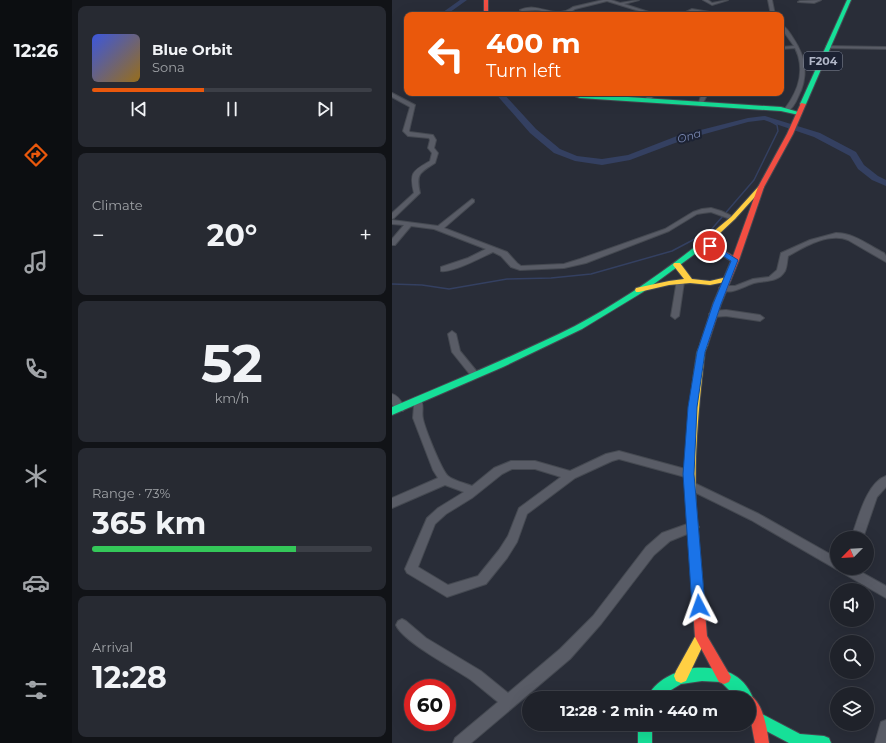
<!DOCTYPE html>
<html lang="en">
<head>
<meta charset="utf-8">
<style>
  :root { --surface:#1f222a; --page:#272a32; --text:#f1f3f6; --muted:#a1a4a8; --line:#3c3f47; --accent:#ea580c }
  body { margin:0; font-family:Montserrat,sans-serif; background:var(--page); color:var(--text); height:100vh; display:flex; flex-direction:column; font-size:15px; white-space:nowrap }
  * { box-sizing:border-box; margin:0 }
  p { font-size:13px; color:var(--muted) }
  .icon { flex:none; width:22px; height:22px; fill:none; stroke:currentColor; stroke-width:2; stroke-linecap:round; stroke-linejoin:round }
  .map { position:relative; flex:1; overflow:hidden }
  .sheet { display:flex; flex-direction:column; gap:6px; padding:6px; background:#111317; width:320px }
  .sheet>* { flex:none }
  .hud { position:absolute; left:12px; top:12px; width:380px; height:84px; border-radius:8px; box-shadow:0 4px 16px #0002,0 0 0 1px var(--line); background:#ea580c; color:#fff; overflow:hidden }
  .needle { width:26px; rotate:246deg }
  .tools { position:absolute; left:438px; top:531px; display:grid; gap:8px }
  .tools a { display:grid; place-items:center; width:44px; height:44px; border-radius:50%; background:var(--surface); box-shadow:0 4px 16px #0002,0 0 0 1px var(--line); font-size:20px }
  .speed { position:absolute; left:12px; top:679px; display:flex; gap:8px; font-size:20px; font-weight:700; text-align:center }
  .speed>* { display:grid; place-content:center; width:52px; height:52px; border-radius:50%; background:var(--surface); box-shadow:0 4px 16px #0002,0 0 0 1px var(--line); line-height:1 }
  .speed .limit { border:6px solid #d22; background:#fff; color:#111 }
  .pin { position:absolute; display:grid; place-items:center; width:34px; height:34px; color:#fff; margin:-17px; border:2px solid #fff; border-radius:50%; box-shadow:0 1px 4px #0007 }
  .me { position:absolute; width:44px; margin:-22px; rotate:356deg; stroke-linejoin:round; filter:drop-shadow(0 0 3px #0008) }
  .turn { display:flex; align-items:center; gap:14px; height:84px; padding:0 16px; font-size:18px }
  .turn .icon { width:52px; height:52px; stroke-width:2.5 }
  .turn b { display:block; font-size:28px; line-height:34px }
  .big { font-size:30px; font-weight:700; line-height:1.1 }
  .sheet .widget { flex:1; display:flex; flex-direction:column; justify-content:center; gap:6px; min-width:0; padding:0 14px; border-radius:8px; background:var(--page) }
  .sheet .dial { align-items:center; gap:0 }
  .dial b { font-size:52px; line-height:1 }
  .song { display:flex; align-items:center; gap:12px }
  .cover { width:48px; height:48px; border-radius:6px; background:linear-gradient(135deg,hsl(230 70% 55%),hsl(40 70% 35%)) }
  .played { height:4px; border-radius:2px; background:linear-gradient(90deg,var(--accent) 40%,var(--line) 40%) }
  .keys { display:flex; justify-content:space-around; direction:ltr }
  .heat { display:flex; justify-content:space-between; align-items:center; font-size:22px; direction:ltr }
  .charge { height:6px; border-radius:3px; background:linear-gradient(90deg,#34c759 73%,var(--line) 0) }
  .trip { position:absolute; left:130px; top:691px; width:234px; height:40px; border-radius:20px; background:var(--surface); box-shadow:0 4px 16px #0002,0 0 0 1px var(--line); font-weight:700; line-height:40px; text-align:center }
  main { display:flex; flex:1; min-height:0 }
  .menu { display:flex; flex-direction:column; width:72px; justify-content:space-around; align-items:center; background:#0c0e11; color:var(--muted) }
  .menu .icon { width:28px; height:28px }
  .menu .on { color:var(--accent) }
  .menu b { font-size:18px; color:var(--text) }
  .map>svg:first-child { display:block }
</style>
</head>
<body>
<main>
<nav class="menu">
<b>12:26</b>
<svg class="icon on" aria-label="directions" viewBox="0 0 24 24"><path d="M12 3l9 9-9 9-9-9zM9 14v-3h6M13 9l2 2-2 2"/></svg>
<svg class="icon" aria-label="music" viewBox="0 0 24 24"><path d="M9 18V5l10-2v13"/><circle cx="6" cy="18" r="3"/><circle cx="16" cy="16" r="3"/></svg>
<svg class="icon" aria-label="phone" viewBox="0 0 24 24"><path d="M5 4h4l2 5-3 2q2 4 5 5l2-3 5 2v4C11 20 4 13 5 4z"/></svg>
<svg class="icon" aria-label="climate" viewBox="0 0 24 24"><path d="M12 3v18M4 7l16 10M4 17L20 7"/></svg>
<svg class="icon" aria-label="car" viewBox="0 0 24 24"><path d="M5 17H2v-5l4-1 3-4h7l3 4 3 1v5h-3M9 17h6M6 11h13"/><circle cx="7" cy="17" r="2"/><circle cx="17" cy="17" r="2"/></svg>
<svg class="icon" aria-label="filters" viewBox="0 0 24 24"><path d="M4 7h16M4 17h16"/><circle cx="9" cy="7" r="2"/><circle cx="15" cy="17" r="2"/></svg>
</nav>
<section class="sheet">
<div class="widget">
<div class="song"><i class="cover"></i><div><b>Blue Orbit</b><p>Sona</p></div></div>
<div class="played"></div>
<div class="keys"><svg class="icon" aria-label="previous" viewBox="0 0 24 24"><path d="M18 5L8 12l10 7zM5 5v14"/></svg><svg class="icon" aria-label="pause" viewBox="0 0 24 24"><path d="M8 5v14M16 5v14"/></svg><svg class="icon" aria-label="next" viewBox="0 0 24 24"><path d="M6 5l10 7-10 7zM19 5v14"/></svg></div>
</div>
<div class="widget"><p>Climate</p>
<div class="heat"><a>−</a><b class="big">20°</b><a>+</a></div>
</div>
<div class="widget dial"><b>52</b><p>km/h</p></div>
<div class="widget"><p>Range · 73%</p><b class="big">365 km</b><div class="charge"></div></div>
<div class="widget"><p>Arrival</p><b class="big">12:28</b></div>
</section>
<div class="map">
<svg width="494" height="743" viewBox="0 0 494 743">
  <rect width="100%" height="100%" fill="#292d38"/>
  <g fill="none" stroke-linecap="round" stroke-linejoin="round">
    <path stroke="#344061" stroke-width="1.5" d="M0 284 30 285 57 289 115 279 159 278 199 274 280 251 318 231 362 180 386 131 385 125 373 118"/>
    <g fill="#344061" fill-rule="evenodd">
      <path d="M68 0H75L54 15H47Z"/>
      <path d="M103 93H111L144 129 168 149 185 156 210 159 236 155 285 136 356 118 373 116 428 133 464 152 472 165 486 176 494 180V186L480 180 466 169 458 156 422 137 372 120 356 122 291 140 238 160 210 165 183 161 162 153 138 133Z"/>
    </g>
    <g stroke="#454951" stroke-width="2">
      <g id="street">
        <path d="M211 0H219L228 3 247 0 232 4 266 15H260L215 1 183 9C170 19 163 14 150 11 144 9 136 11 130 11L128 10C148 1 162 21 181 7Z"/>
        <path d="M311 0H316L320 3 336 0 320 5Z"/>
        <path d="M376 0H380L383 15H379Z"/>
        <path d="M429 0 422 3 406 2 408 1Z"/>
        <path d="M300 9 329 14 331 15 301 11 293 15H288Z"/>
        <path d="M389 24C394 27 398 33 401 38 414 57 417 76 406 97 404 102 400 109 395 112L392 110C406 92 414 70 403 48L389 49V47L402 46 389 28Z"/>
        <path d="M434 46 494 47V49L436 48Z"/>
        <path d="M0 93 23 105 17 131 18 132 41 135 44 140 42 148 46 153 43 163C27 173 24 174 28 193L27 194 2 218 0 219V213L22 193C17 172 21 171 38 161L40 153 36 148 38 140 37 138 16 136 11 131 18 107 0 97Z"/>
        <path d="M257 93H263L258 101H254L253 100Z"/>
        <path d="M310 93H316L310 105H306Z"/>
        <path d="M80 199 82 200V202L52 228 115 252 125 263 129 266 172 264 188 259 273 229 301 212 310 209 319 208 329 211 344 218 341 220 319 212 311 213 305 214 277 231 194 263 172 268 128 270 119 267 109 256 101 252C90 257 61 273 49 271V267L76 258 94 249 42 229 19 226 3 245H0V239L12 225 0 224V220L46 226Z"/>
        <path d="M444 233C462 233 476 245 492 253L494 256V262L456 240C437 232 412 247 396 256 395 261 395 267 393 271 386 283 373 280 362 283 352 286 337 297 327 288L331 286H343L361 279 377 277 385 270 389 253 418 240Z"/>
        <path d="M285 280H288L292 282 287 316 283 319 279 316Z"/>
        <path d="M334 310 368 315 372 318 368 321 334 316 321 317 317 314 321 311Z"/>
        <path d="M60 331 64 334 68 351 86 373 88 375 86 377H80L60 352 56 334Z"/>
        <path d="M0 394C6 395 10 403 13 408L11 411H5L0 404Z"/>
        <path d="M25 397 28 398C33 406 29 411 31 419 33 429 50 471 56 476 62 481 73 483 80 486L102 468 119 461H143L178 471 214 454 227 451 297 470 301 471 302 474 301 477 297 478 227 459 220 461 183 478 135 514 125 542 115 558 94 584 55 597 15 573 13 569 35 518 46 508 72 492 53 485 0 508V498L46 478 41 470 21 418 22 406 20 400 22 398ZM120 469H143L169 477 127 508 116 536 107 550 86 576 56 585 26 567 43 524 54 514 80 498 110 474Z"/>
        <path d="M494 476V487L485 497 471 538H459C466 520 474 483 494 476Z"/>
        <path d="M298 481 367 514 445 558V568H462L494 586V598L359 520 294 488 293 485 294 482Z"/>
        <path d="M301 522 305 524 307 527 305 530 278 541 262 555 209 624 178 659 79 743H61L63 738 106 702C97 695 88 687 79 680 62 668 11 642 4 625L6 621 10 619 14 621 34 638 89 671 116 693 168 649 201 616 254 547 270 533Z"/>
        <path d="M494 720V743H483L489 722Z"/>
      </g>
    </g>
    <g stroke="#454951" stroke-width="2">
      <g id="fast">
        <path d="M455 0H459L414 104 409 105 408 104Z"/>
        <path d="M175 93 389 107 410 113 407 115 389 111 188 98Z"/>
        <path d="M304 246H310L311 248 251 292 190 329 111 367 0 415V407C61 381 123 356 183 326 226 303 266 276 304 246Z"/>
        <path d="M302 668C327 667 350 671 361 698L359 703H357V698H345L329 682 310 681 289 684 279 690 271 698H255C263 680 283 671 302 668Z"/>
        <path d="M366 712 408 734 432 736 437 738 439 743H397L361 724 359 719 361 714Z"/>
        <rect x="246" y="724" width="14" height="19"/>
      </g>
    </g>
    <g stroke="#454951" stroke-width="2">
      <g id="slow">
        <path d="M369 185 372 187 371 188 343 219 310 250H304V246L339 217 367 186Z"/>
        <path d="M282 263H288L300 279 318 281 335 277 339 279 338 281 318 285 298 283 277 285 247 292H244L243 290 244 288 277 281 292 279 281 265Z"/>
        <path d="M312 341 316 344 313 352C307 403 302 454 304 506L303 509 299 511 295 509 294 506C292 454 297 403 305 352L309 342Z"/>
        <path d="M309 631 313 633 315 637 313 641 294 681 289 683 284 681 282 676 284 671 305 633Z"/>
      </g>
    </g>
    <g stroke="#454951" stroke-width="2">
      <g id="jam">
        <rect x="92" y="0" width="4" height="15"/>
        <path d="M409 103 414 104 401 134 372 187 347 260 329 304 316 344 315 346H309L308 344 321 304 339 261 310 243 311 241H317L341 256 366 187 395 134Z"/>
        <path d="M299 501 303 503 304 506 315 636 339 677 337 682 332 684 327 682 303 637 294 506 295 503Z"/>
        <path d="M357 695C371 701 375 729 377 743H363C360 727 357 714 357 698H352Z"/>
      </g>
    </g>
    <use href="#street" fill="#595c66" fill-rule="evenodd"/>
    <use href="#fast" fill="#16e098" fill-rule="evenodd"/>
    <use href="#slow" fill="#ffcf43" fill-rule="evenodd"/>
    <use href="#jam" fill="#f24e42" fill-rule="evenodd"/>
  </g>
  <path fill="#1a73e8" stroke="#114b97" d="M316 244H321L346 260 329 304 313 352 305 407 302 474 313 606 311 610 307 612 302 610 300 606 291 474 296 407 305 352 321 304 339 261 316 247Z"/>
  <g text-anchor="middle" stroke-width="4" stroke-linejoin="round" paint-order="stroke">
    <rect fill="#1c2233" stroke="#858b9c" stroke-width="1" x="412" y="52" width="38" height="18" rx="3"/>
    <g font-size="11" font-weight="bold" fill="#b2b8c9">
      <text x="431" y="65">F204</text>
    </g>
    <g font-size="11" font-style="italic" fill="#7988b2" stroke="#1c2233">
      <text transform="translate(297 136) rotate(-16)" y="4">Ona</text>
    </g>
  </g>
</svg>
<div class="tools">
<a><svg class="needle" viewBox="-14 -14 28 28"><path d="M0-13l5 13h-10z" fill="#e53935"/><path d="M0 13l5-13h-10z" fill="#a1a4a8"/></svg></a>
<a><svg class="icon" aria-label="sound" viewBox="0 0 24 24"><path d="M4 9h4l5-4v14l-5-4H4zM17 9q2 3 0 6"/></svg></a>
<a><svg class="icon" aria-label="search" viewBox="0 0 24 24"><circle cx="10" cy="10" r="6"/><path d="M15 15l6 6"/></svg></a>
<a><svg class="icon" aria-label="layers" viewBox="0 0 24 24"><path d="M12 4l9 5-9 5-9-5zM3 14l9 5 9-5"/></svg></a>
</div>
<div class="speed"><div class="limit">60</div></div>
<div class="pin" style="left:318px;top:246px;background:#d93025"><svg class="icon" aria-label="arrive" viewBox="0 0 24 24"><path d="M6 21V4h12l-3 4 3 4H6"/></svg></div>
<svg class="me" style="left:307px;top:606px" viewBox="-20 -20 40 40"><path d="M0-17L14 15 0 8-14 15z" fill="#1a73e8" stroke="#fff" stroke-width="4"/></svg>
<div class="trip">12:28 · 2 min · 440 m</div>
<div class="hud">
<div class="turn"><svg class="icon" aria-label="left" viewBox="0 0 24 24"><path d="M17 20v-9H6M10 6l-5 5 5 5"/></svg><div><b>400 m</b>Turn left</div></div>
</div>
</div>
</main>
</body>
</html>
